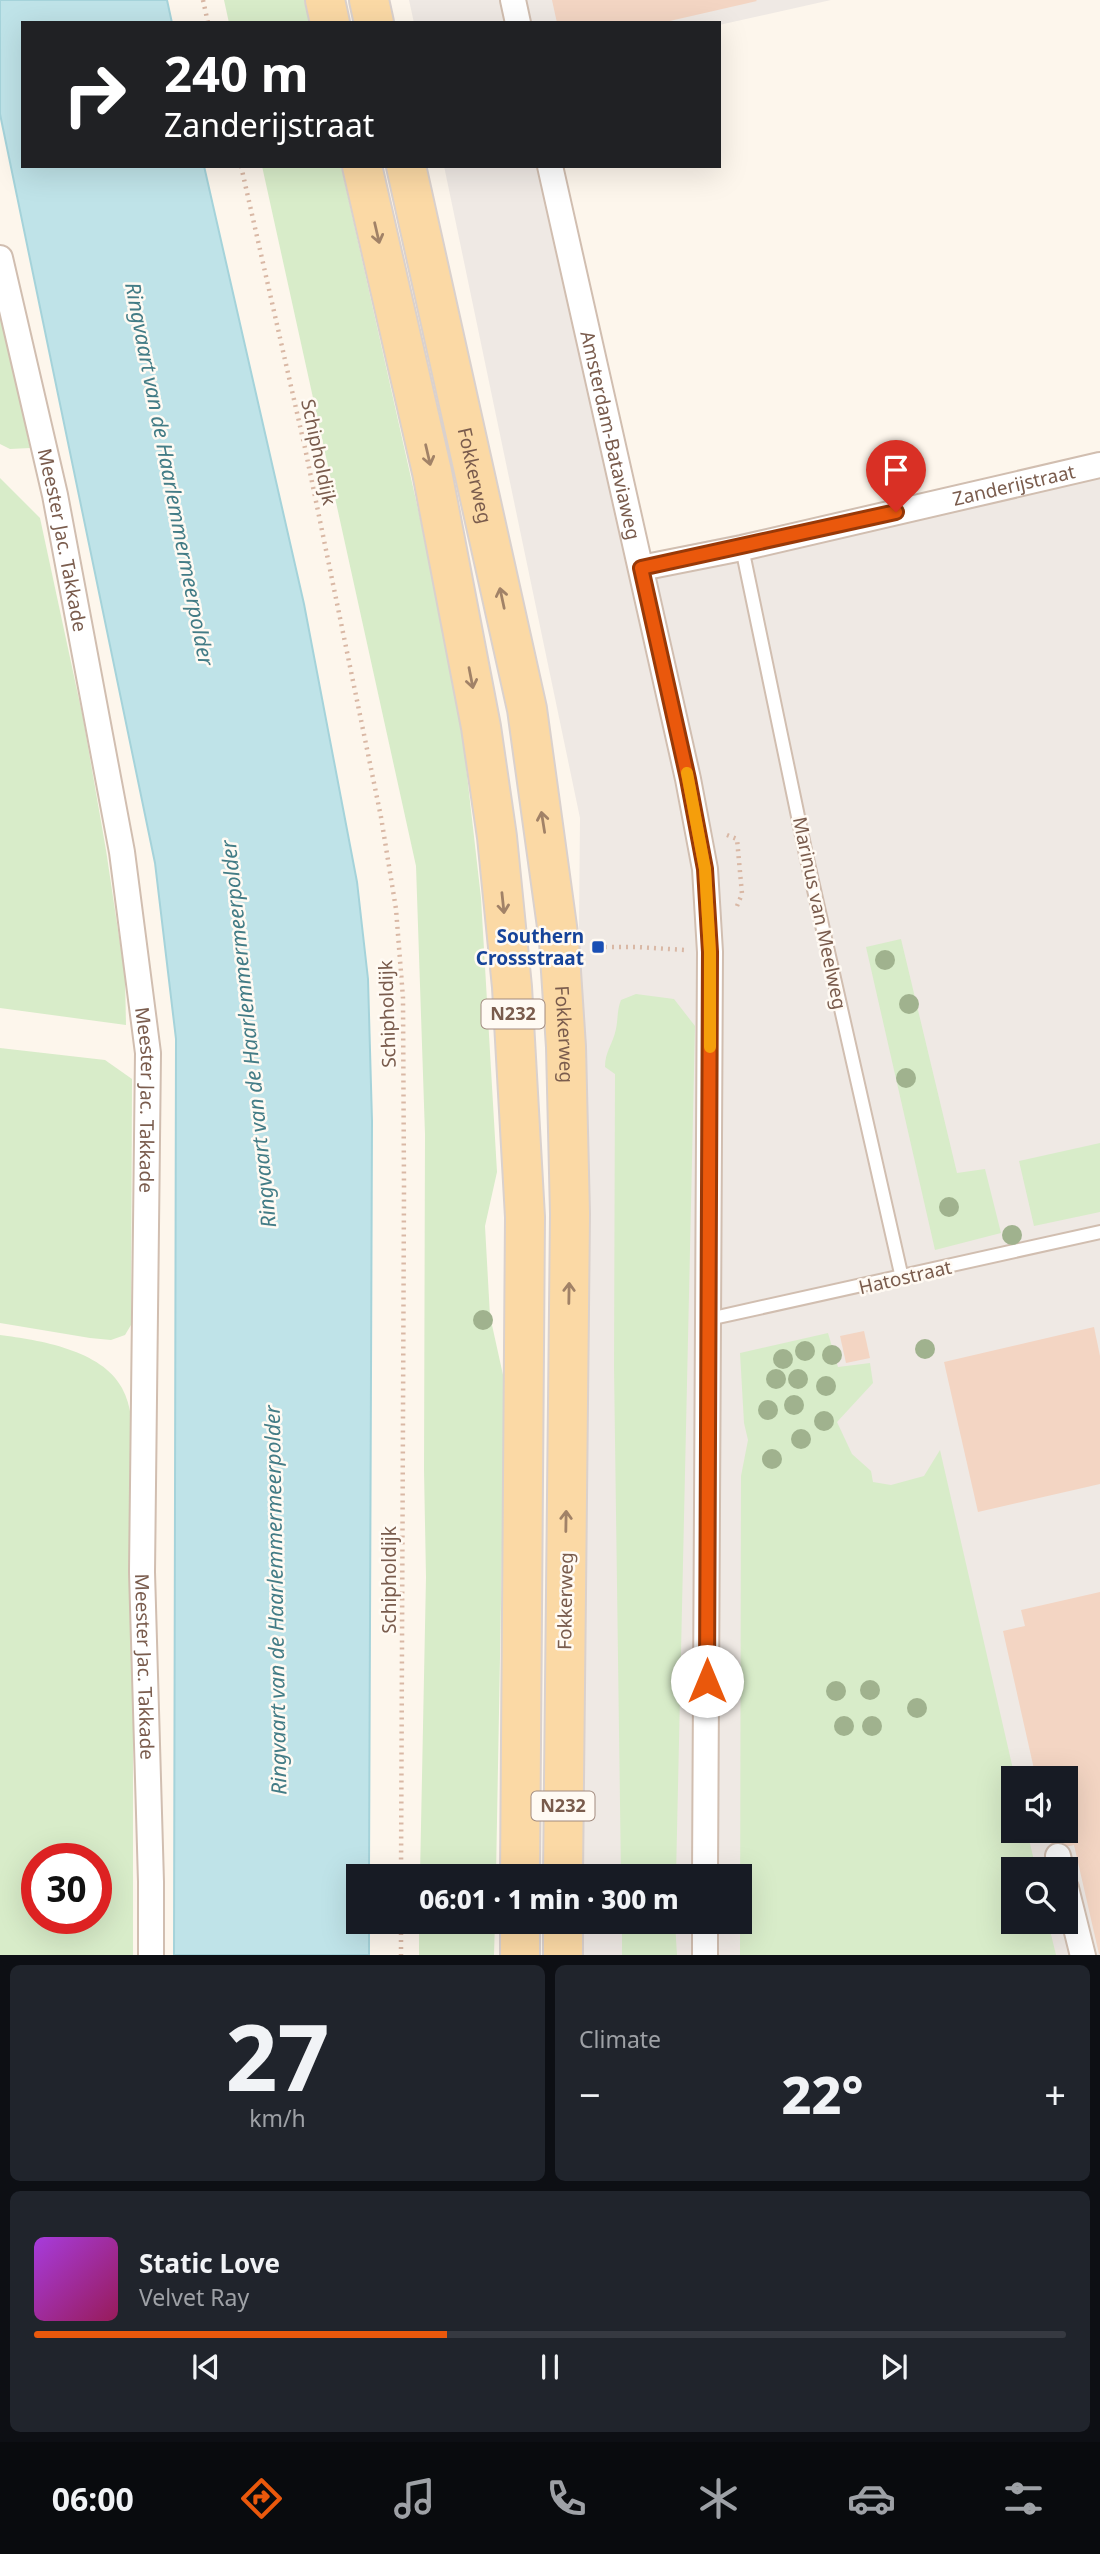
<!DOCTYPE html>
<html lang="en">
<head>
<meta charset="utf-8">
<style>
  :root { --surface:#171b24; --page:#20242c; --text:#f1f3f6; --muted:#9ea1a6; --line:#363941; --accent:#ea580c }
  body { margin:0; font-family:"Noto Sans",sans-serif; background:var(--page); color:var(--text); height:100vh; display:flex; flex-direction:column; font-size:26px; white-space:nowrap }
  * { box-sizing:border-box; margin:0 }
  p { font-size:23px; color:var(--muted) }
  .icon { flex:none; width:38px; height:38px; fill:none; stroke:currentColor; stroke-width:2; stroke-linecap:round; stroke-linejoin:round }
  .map { position:relative; height:1955px; overflow:hidden }
  .drawer { display:flex; flex-direction:column; gap:10px; padding:10px; background:#0d0f14; flex:1 }
  .drawer>* { flex:none }
  .guide { position:absolute; left:21px; top:21px; width:700px; height:147px; border-radius:0px; box-shadow:0 7px 28px #0002; background:#202124; color:#fff; overflow:hidden }
  .fabs { position:absolute; left:1001px; top:1766px; display:grid; gap:14px }
  .fabs a { display:grid; place-items:center; width:77px; height:77px; border-radius:0px; background:var(--surface); box-shadow:0 7px 28px #0002; font-size:35px }
  .speed { position:absolute; left:21px; top:1843px; display:flex; gap:14px; font-size:35px; font-weight:700; text-align:center }
  .speed>* { display:grid; place-content:center; width:91px; height:91px; border-radius:50%; background:var(--surface); box-shadow:0 7px 28px #0002; line-height:1 }
  .speed .limit { border:10px solid #d22; background:#fff; color:#111 }
  .pin { position:absolute; display:grid; place-items:center; width:60px; height:60px; color:#fff; margin:-72px -30px; border-radius:50% 50% 50% 0; rotate:-45deg; box-shadow:0 0 7px #0007 }
  .pin .icon { rotate:45deg }
  .me { position:absolute; width:77px; margin:-38px; rotate:0deg; stroke-linejoin:round; filter:drop-shadow(0 0 5px #0008) }
  .turn { display:flex; align-items:center; gap:24px; height:147px; padding:0 28px; font-size:32px }
  .turn .icon { width:91px; height:91px; stroke-width:2.5 }
  .turn b { display:block; font-size:49px; line-height:60px }
  .big { font-size:52px; font-weight:800; line-height:1.1 }
  .drawer .tile { flex:1; display:flex; flex-direction:column; justify-content:center; gap:10px; min-width:0; padding:0 24px; border-radius:10px; background:var(--page) }
  .drawer .dial { align-items:center; gap:0 }
  .dial b { font-size:91px; line-height:1 }
  .song { display:flex; align-items:center; gap:21px }
  .cover { width:84px; height:84px; border-radius:10px; background:linear-gradient(135deg,hsl(280 70% 55%),hsl(330 70% 35%)) }
  .played { height:7px; border-radius:4px; background:linear-gradient(90deg,var(--accent) 40%,var(--line) 40%) }
  .keys { display:flex; justify-content:space-around; direction:ltr }
  .heat { display:flex; justify-content:space-between; align-items:center; font-size:38px; direction:ltr }
  .drawer .tiles { flex:1; display:grid; gap:10px; grid-template-columns:1fr 1fr }
  .tile:last-child { grid-column:span 2 }
  .trip { position:absolute; left:346px; top:1864px; width:406px; height:70px; border-radius:0px; background:var(--surface); box-shadow:0 7px 28px #0002; font-weight:800; line-height:70px; text-align:center }
  .dock { display:flex; height:112px; justify-content:space-around; align-items:center; background:#090b0e; color:var(--muted) }
  .dock .icon { width:49px; height:49px }
  .dock .current { color:var(--accent) }
  .dock b { font-size:32px; color:var(--text) }
  .map>svg:first-child { display:block }
</style>
</head>
<body>
<div class="map">
<svg width="1100" height="1956" viewBox="0 0 1100 1956">
  <rect width="100%" height="100%" fill="#fdf6ec"/>
  <g fill="#efe9e4" fill-rule="evenodd">
    <path d="M409 0H831L719 25V23H414Z"/>
    <path d="M444 166H541L625 558 1100 457V1955H569V1922H740V1876H570L580 818ZM1013 1778H1066V1830H1013ZM1013 1869H1066V1922H1013Z"/>
  </g>
  <g fill="#d8ecc9" fill-rule="evenodd">
    <path d="M224 0H304L310 23H229Z"/>
    <path d="M262 166H341L420 518 462 731 481 898 497 1172 485 1226 490 1316 505 1384 496 1876H420L426 1577 424 1470 425 1134 416 866Z"/>
    <path d="M0 309 30 448 10 449 0 444Z"/>
    <path d="M0 478 40 518 83 718 106 850 125 977 126 1025 0 1008Z"/>
    <path d="M901 939 957 1173 985 1169 1001 1233 935 1250 866 947Z"/>
    <path d="M636 994 674 999 695 1026 676 1876H621L614 1367 615 1074 605 1067C605 1051 613 1044 616 1029 618 1019 617 1010 621 1000Z"/>
    <path d="M0 1048 105 1060 132 1079 131 1325 125 1335 111 1340 90 1338 0 1323Z"/>
    <path d="M1100 1143V1212L1034 1226 1019 1161Z"/>
    <path d="M828 1333 838 1367 870 1363 873 1383 837 1422 852 1454 871 1471 873 1482 891 1485 924 1476 940 1450 1015 1778H1013V1830L1027 1831 1036 1869H1013V1922H1048L1056 1955H740L741 1476 748 1440 744 1423 740 1353Z"/>
    <path d="M0 1335C39 1340 102 1350 122 1388 132 1406 132 1427 133 1447V1955L0 1956ZM37 1858H96V1918H37Z"/>
    <path d="M419 1922H495L494 1955H419Z"/>
    <path d="M622 1922H675L677 1955H622Z"/>
  </g>
  <path fill="#bfe3e8" stroke="#a5d3da" stroke-width="2" d="M0 0H167L172 23H23V166H204L304 604 357 882 368 979 372 1121 369 1876H359V1922H369V1955H174L176 1039 155 863 0 114Z"/>
  <g fill="#f3d5c3">
    <path d="M552 0H756L757 1 661 23H557Z"/>
    <path d="M1094 1327 1100 1356V1484L978 1512 944 1362Z"/>
    <path d="M864 1331 870 1358 846 1363 840 1336Z"/>
    <path d="M1100 1592V1954H1099L1074 1845 1052 1850 1048 1830H1066V1778H1036L1003 1631 1025 1626 1021 1610Z"/>
  </g>
  <g fill="none" stroke-linecap="round" stroke-linejoin="round">
    <g stroke="#d1beb0" stroke-width="16">
      <g id="lane">
        <path d="M742 548 805 850 902 1278"/>
        <path d="M709 1319 1100 1232"/>
      </g>
    </g>
    <g stroke="#d1beb0" stroke-width="28">
      <g id="street">
        <path d="M513 0 518 23"/>
        <path id="s1" d="M550 166 688 779 705 869 710 952 705 1876"/>
        <path id="s2" d="M0 258 55 495 122 852 148 1053 142 1572 151 1882V1956"/>
        <path id="s3" d="M641 568 742 548 1100 465"/>
        <path d="M1058 1856 1061 1869"/>
        <path d="M1066 1888 1083 1956"/>
        <path d="M705 1956V1922"/>
      </g>
    </g>
    <g stroke="#dad1cd" stroke-width="42">
      <g id="primary">
        <path d="M325 0 330 23"/>
        <path d="M369 0 374 23"/>
        <path d="M362 166 432 472 481 727 497 837 512 987 525 1217 520 1876"/>
        <path id="s4" d="M406 166 527 709 559 941 566 1047 570 1214 563 1876"/>
        <path d="M520 1956V1922"/>
        <path d="M563 1956V1922"/>
      </g>
    </g>
    <g stroke="#d9b8a5" stroke-width="4.5" stroke-dasharray="2 5" stroke-linecap="butt">
      <path d="M203 0 208 23"/>
      <path d="M241 166 305 448 381 817 396 909 403 998 404 1187 401 1876"/>
      <path d="M727 835 737 839 742 894 737 906"/>
      <path d="M598 947H637L685 950"/>
      <path d="M401 1956V1922"/>
    </g>
    <use href="#lane" stroke="#fff" stroke-width="12"/>
    <use href="#street" stroke="#fff" stroke-width="24"/>
    <use href="#primary" stroke="#fbd9a5" stroke-width="38"/>
  </g>
  <g fill="#a0b28e">
    <circle cx="885" cy="960" r="10"/>
    <circle cx="909" cy="1004" r="10"/>
    <circle cx="906" cy="1078" r="10"/>
    <circle cx="949" cy="1207" r="10"/>
    <circle cx="1012" cy="1235" r="10"/>
    <circle cx="483" cy="1320" r="10"/>
    <circle cx="925" cy="1349" r="10"/>
    <circle cx="805" cy="1351" r="10"/>
    <circle cx="832" cy="1355" r="10"/>
    <circle cx="783" cy="1359" r="10"/>
    <circle cx="776" cy="1379" r="10"/>
    <circle cx="798" cy="1379" r="10"/>
    <circle cx="826" cy="1386" r="10"/>
    <circle cx="794" cy="1405" r="10"/>
    <circle cx="768" cy="1410" r="10"/>
    <circle cx="824" cy="1421" r="10"/>
    <circle cx="801" cy="1439" r="10"/>
    <circle cx="772" cy="1459" r="10"/>
    <circle cx="870" cy="1690" r="10"/>
    <circle cx="836" cy="1691" r="10"/>
    <circle cx="917" cy="1708" r="10"/>
    <circle cx="844" cy="1726" r="10"/>
    <circle cx="872" cy="1726" r="10"/>
  </g>
  <defs><path id="oneway-shaft" d="M-6 0H5M1.5-3L5.5 0L1.5 3" fill="none" stroke-width="1.6" stroke-linecap="round" stroke-linejoin="round" transform="scale(1.75)"/></defs>
  <g stroke="#a18267">
    <use href="#oneway-shaft" transform="translate(377 233) rotate(77)"/>
    <use href="#oneway-shaft" transform="translate(428 455) rotate(77)"/>
    <use href="#oneway-shaft" transform="translate(502 598) rotate(-102)"/>
    <use href="#oneway-shaft" transform="translate(471 678) rotate(79)"/>
    <use href="#oneway-shaft" transform="translate(543 822) rotate(-99)"/>
    <use href="#oneway-shaft" transform="translate(503 903) rotate(84)"/>
    <use href="#oneway-shaft" transform="translate(569 1293) rotate(-89)"/>
    <use href="#oneway-shaft" transform="translate(566 1521) rotate(-89)"/>
  </g>
  <g fill="none" stroke-linecap="round" stroke-linejoin="round">
    <g stroke="#983908" stroke-width="18">
      <path id="route" d="M707 1681 710 952 705 869 688 779 641 568 896 512"/>
    </g>
    <use href="#route" stroke="#ea580c" stroke-width="12"/>
    <path stroke="#f59e0b" stroke-width="12" d="M687 773 705 869 710 952V1047"/>
  </g>
  <rect fill="#1a4fb4" stroke="#fffaf3" stroke-width="2.5" x="591" y="940" width="14" height="14" rx="3.5"/>
  <g text-anchor="middle" stroke-width="5" stroke-linejoin="round" paint-order="stroke">
    <g fill="#fffaf3" stroke="#a28b7f" stroke-width="2">
      <rect x="481.5" y="999.5" width="63" height="29" rx="5"/>
      <rect x="531.5" y="1791.5" width="63" height="29" rx="5"/>
    </g>
    <g font-size="18" font-weight="bold" fill="#7a5c4d">
      <text x="513" y="1020">N232</text>
      <text x="563" y="1812">N232</text>
    </g>
    <g font-size="19" fill="#7a5c4d" stroke="#fffaf3">
      <text dy="7" stroke="none"><textPath href="#s1" startOffset="276">Amsterdam-Bataviaweg</textPath></text>
      <text transform="translate(319 452) rotate(78)" y="7">Schipholdijk</text>
      <text dy="7" stroke="none"><textPath href="#s4" startOffset="317">Fokkerweg</textPath></text>
      <text dy="7" stroke="none"><textPath href="#s3" startOffset="382">Zanderijstraat</textPath></text>
      <text dy="7" stroke="none"><textPath href="#s2" startOffset="289">Meester Jac. Takkade</textPath></text>
      <text transform="translate(820 913) rotate(78)" y="7">Marinus van Meelweg</text>
      <text transform="translate(387 1014) rotate(-92)" y="7">Schipholdijk</text>
      <text dy="7" stroke="none"><textPath href="#s4" startOffset="884">Fokkerweg</textPath></text>
      <text dy="7" stroke="none"><textPath href="#s2" startOffset="856">Meester Jac. Takkade</textPath></text>
      <text transform="translate(905 1277) rotate(-13)" y="7">Hatostraat</text>
      <text transform="translate(389 1580) rotate(-90)" y="7">Schipholdijk</text>
      <text transform="translate(565 1601) rotate(-89)" y="7">Fokkerweg</text>
      <text dy="7" stroke="none"><textPath href="#s2" startOffset="1423">Meester Jac. Takkade</textPath></text>
    </g>
    <g font-size="19" font-weight="bold" fill="#164399" stroke="#fffaf3" text-anchor="end">
      <text x="584" y="943">Southern<tspan x="584" dy="22">Crossstraat</tspan></text>
    </g>
    <g font-size="21" font-style="italic" fill="#437c86" stroke="#fffaf3">
      <text transform="translate(169 474) rotate(79)" y="7">Ringvaart van de Haarlemmermeerpolder</text>
      <text transform="translate(249 1034) rotate(-96)" y="7">Ringvaart van de Haarlemmermeerpolder</text>
      <text transform="translate(276 1600) rotate(-91)" y="7">Ringvaart van de Haarlemmermeerpolder</text>
    </g>
  </g>
</svg>
<div class="fabs">
<a><svg class="icon" aria-label="sound" viewBox="0 0 24 24"><path d="M4 9h4l5-4v14l-5-4H4zM17 9q2 3 0 6"/></svg></a>
<a><svg class="icon" aria-label="search" viewBox="0 0 24 24"><circle cx="10" cy="10" r="6"/><path d="M15 15l6 6"/></svg></a>
</div>
<div class="speed"><div class="limit">30</div></div>
<div class="pin" style="left:896px;top:512px;background:#d93025"><svg class="icon" aria-label="arrive" viewBox="0 0 24 24"><path d="M6 21V4h12l-3 4 3 4H6"/></svg></div>
<svg class="me" style="left:707px;top:1681px" viewBox="-20 -20 40 40"><circle r="19" fill="#fff"/><path d="M0-13L10 11 0 6-10 11z" fill="#ea580c"/></svg>
<div class="trip">06:01 · 1 min · 300 m</div>
<div class="guide">
<div class="turn"><svg class="icon" aria-label="right" viewBox="0 0 24 24"><path d="M7 20v-9h11M14 6l5 5-5 5"/></svg><div><b>240 m</b>Zanderijstraat</div></div>
</div>
</div>
<section class="drawer">
<div class="tiles">
<div class="tile dial"><b>27</b><p>km/h</p></div>
<div class="tile"><p>Climate</p>
<div class="heat"><a>−</a><b class="big">22°</b><a>+</a></div>
</div>
<div class="tile">
<div class="song"><i class="cover"></i><div><b>Static Love</b><p>Velvet Ray</p></div></div>
<div class="played"></div>
<div class="keys"><svg class="icon" aria-label="previous" viewBox="0 0 24 24"><path d="M18 5L8 12l10 7zM5 5v14"/></svg><svg class="icon" aria-label="pause" viewBox="0 0 24 24"><path d="M8 5v14M16 5v14"/></svg><svg class="icon" aria-label="next" viewBox="0 0 24 24"><path d="M6 5l10 7-10 7zM19 5v14"/></svg></div>
</div>
</div>
</section>
<nav class="dock">
<b>06:00</b>
<svg class="icon current" aria-label="directions" viewBox="0 0 24 24"><path d="M12 3l9 9-9 9-9-9zM9 14v-3h6M13 9l2 2-2 2"/></svg>
<svg class="icon" aria-label="music" viewBox="0 0 24 24"><path d="M9 18V5l10-2v13"/><circle cx="6" cy="18" r="3"/><circle cx="16" cy="16" r="3"/></svg>
<svg class="icon" aria-label="phone" viewBox="0 0 24 24"><path d="M5 4h4l2 5-3 2q2 4 5 5l2-3 5 2v4C11 20 4 13 5 4z"/></svg>
<svg class="icon" aria-label="climate" viewBox="0 0 24 24"><path d="M12 3v18M4 7l16 10M4 17L20 7"/></svg>
<svg class="icon" aria-label="car" viewBox="0 0 24 24"><path d="M5 17H2v-5l4-1 3-4h7l3 4 3 1v5h-3M9 17h6M6 11h13"/><circle cx="7" cy="17" r="2"/><circle cx="17" cy="17" r="2"/></svg>
<svg class="icon" aria-label="filters" viewBox="0 0 24 24"><path d="M4 7h16M4 17h16"/><circle cx="9" cy="7" r="2"/><circle cx="15" cy="17" r="2"/></svg>
</nav>
</body>
</html>
